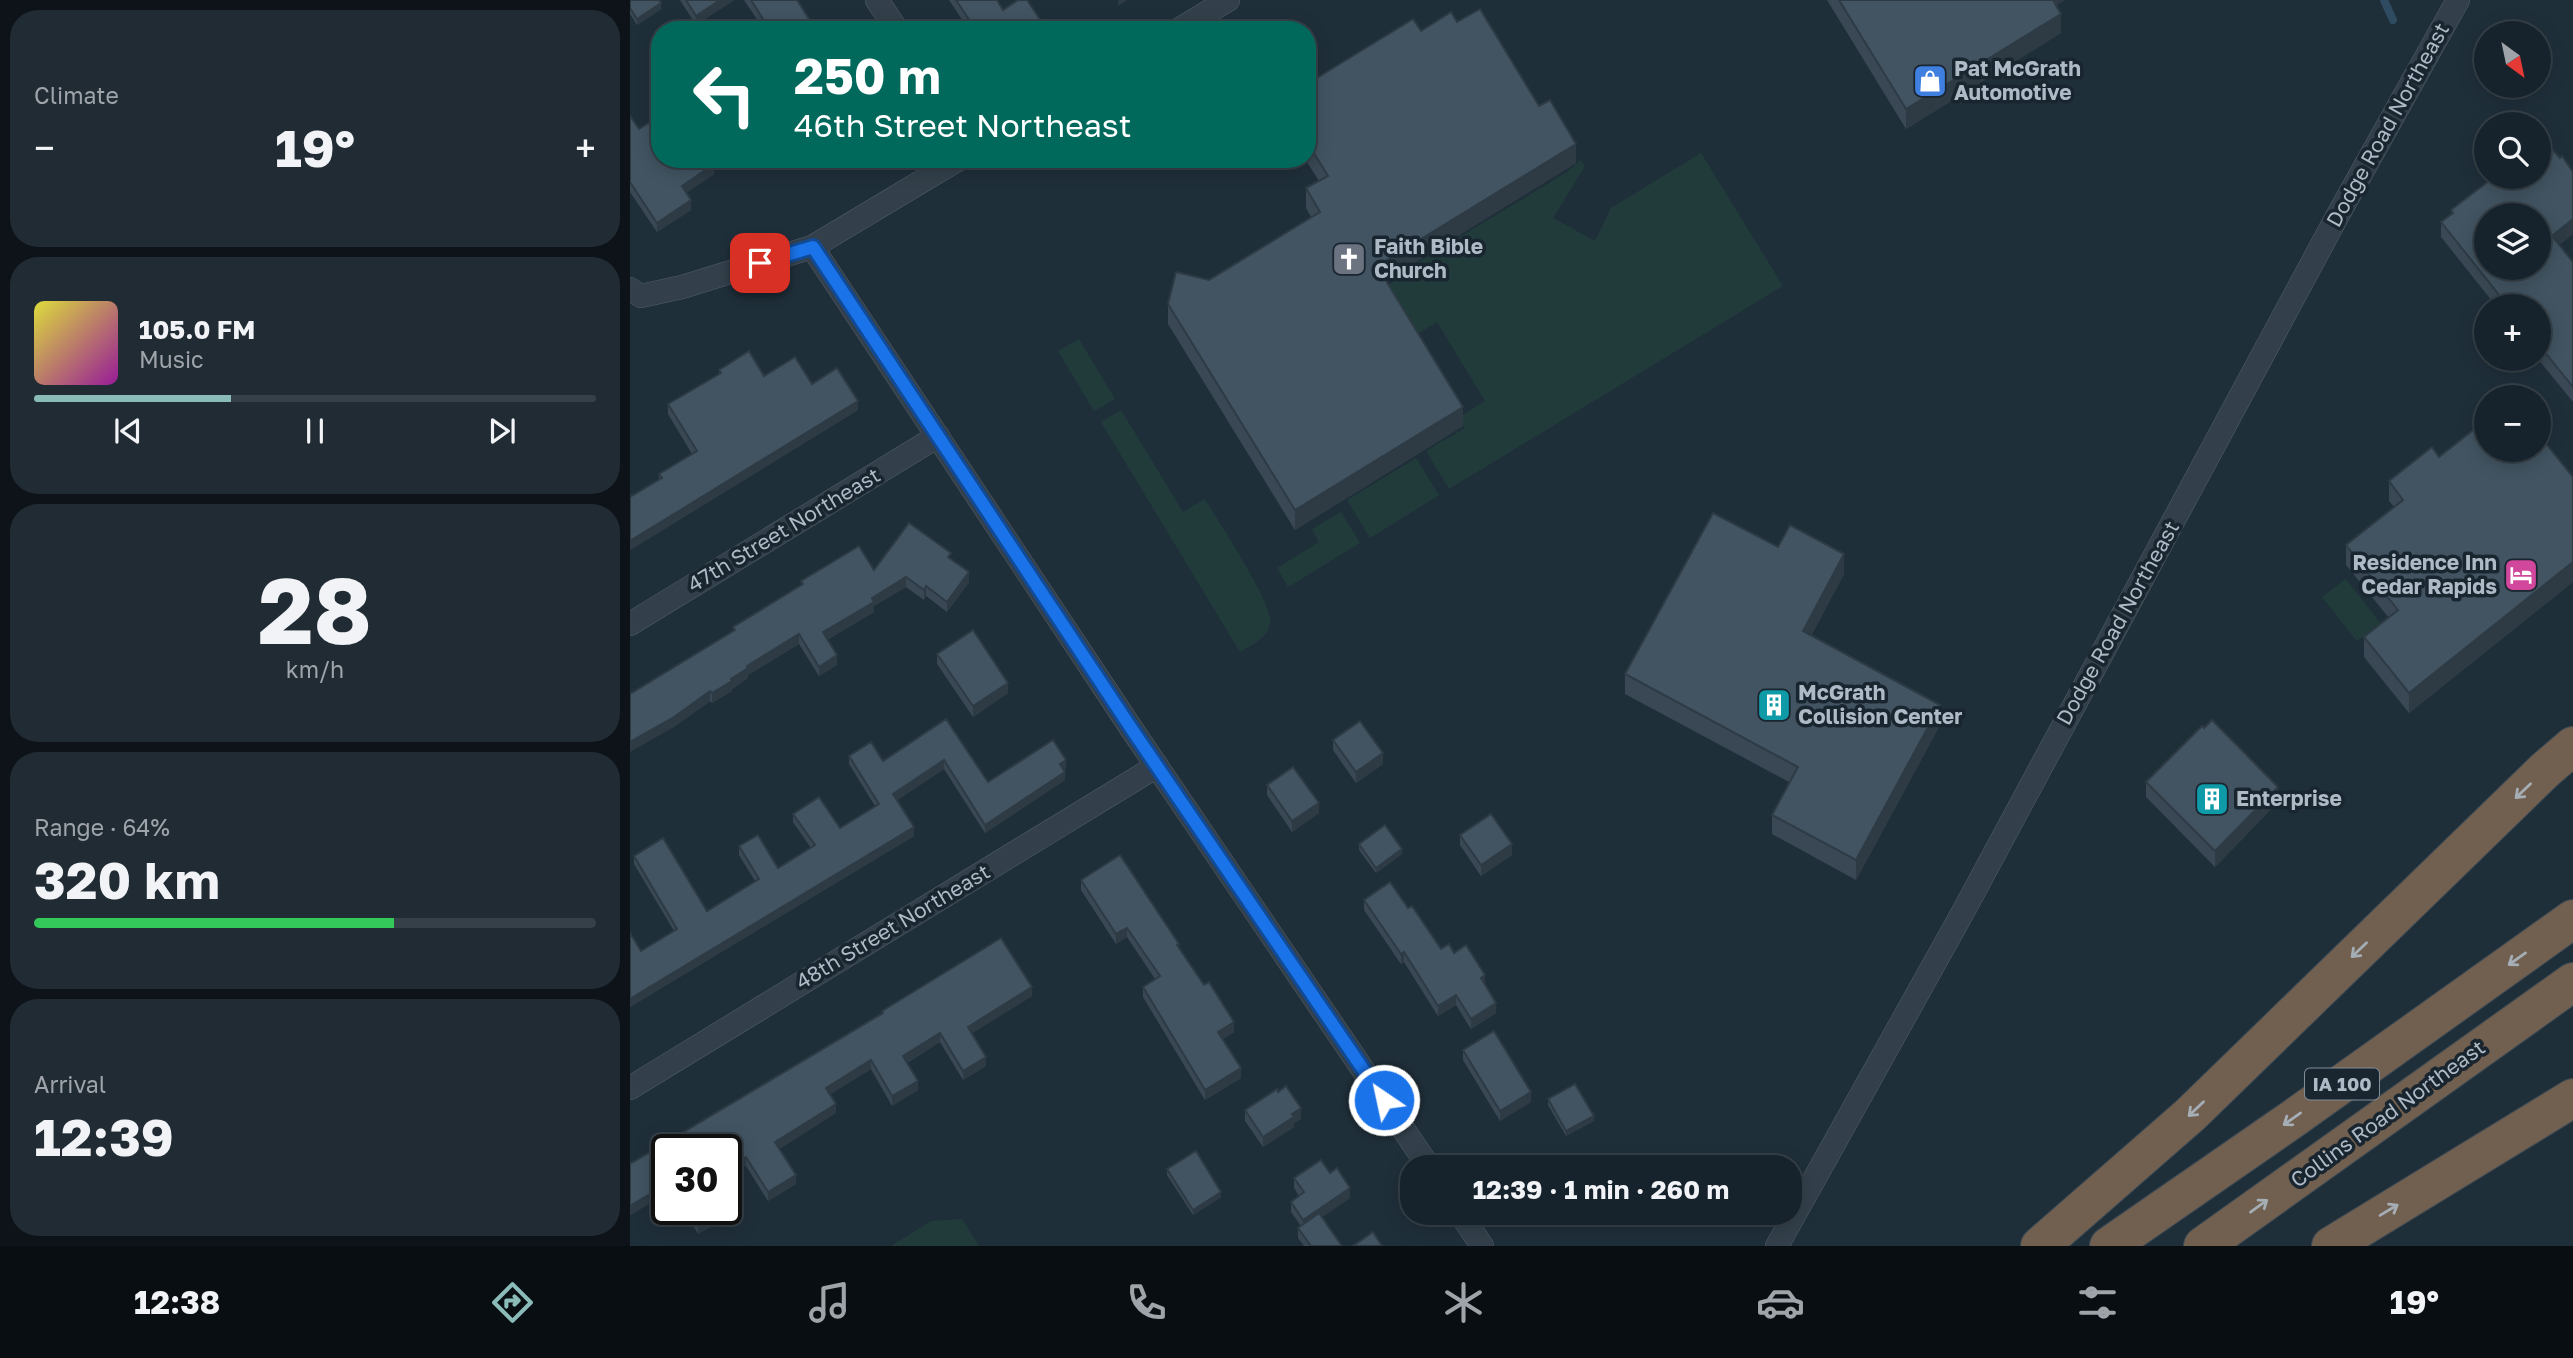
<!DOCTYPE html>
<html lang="en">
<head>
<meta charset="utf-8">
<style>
  :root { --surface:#17232c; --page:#202b34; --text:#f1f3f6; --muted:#9ea4a9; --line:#364048; --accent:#8bbbb9 }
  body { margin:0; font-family:"Golos Text",sans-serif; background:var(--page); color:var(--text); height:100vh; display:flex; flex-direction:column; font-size:26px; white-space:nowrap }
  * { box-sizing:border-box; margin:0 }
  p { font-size:23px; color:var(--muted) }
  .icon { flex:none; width:38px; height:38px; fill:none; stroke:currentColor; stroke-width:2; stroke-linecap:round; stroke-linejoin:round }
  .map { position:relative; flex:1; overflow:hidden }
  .side { display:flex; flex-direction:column; gap:10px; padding:10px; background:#0d1318; width:630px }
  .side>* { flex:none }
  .banner { position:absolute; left:21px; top:21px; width:665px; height:147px; border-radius:28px; box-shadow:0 4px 18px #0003,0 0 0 2px var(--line); background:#00695c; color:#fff; overflow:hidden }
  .needle { width:46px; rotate:147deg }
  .controls { position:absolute; left:1844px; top:21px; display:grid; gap:14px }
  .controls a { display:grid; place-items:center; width:77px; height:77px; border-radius:50%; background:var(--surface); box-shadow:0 4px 18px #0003,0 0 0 2px var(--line); font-size:35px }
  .speed { position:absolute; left:21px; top:1134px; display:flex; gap:14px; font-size:35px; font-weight:700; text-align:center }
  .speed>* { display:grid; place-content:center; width:91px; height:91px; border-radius:50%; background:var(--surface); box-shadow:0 4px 18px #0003,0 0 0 2px var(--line); line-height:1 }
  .speed .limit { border:4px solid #111; border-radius:10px; background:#fff; color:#111 }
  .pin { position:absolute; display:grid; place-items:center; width:60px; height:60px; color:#fff; margin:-30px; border-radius:14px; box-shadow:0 4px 10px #0006 }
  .me { position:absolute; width:77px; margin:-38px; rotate:326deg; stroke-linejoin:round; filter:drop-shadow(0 0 5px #0008) }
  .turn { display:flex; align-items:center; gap:24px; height:147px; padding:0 28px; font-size:32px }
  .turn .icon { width:91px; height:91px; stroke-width:2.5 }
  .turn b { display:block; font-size:49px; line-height:60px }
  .big { font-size:52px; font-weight:700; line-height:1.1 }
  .side .widget { flex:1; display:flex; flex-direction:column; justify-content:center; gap:10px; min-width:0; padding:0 24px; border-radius:28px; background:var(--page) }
  .side .dial { align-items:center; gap:0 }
  .dial b { font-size:91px; line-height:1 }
  .song { display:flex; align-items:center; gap:21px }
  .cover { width:84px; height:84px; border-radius:10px; background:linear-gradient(135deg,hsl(60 70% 55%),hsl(300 70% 35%)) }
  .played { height:7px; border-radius:4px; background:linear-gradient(90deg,var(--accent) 35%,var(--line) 35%) }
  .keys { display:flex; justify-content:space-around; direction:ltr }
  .heat { display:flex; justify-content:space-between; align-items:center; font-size:38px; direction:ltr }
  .charge { height:10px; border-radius:5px; background:linear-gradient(90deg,#34c759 64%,var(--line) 0) }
  .trip { position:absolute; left:770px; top:1155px; width:402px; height:70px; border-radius:28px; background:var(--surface); box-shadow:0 4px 18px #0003,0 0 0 2px var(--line); font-weight:700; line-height:70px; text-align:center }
  .tabs { display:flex; height:112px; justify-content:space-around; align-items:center; background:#090e12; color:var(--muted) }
  .tabs .icon { width:49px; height:49px }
  .tabs .active { color:var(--accent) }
  .tabs b { font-size:32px; color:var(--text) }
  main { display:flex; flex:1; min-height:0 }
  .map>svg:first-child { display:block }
</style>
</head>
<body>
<main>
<section class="side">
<div class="widget"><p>Climate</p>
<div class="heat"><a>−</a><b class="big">19°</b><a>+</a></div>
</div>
<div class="widget">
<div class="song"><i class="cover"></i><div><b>105.0 FM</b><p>Music</p></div></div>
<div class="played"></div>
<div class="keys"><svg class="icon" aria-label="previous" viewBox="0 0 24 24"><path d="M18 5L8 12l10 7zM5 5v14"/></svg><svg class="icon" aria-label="pause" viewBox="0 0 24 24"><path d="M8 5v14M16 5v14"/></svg><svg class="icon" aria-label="next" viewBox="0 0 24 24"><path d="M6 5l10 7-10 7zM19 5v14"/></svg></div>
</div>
<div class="widget dial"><b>28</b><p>km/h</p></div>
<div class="widget"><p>Range · 64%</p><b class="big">320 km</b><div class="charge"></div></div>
<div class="widget"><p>Arrival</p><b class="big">12:39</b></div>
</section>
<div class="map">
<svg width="1943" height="1246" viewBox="0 0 1943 1246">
  <rect width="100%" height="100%" fill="#1f2f3a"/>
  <g fill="#213b3b">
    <path d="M1071 153 1153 286 819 489 796 451 835 428 829 417 855 401 807 322 781 338 751 289 776 274 775 270 937 172 951 160 955 166 923 218 965 241 981 208Z"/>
    <path d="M449 339 485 399 464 411 428 351Z"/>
    <path d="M491 410 553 512 575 499C587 520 644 604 640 623 637 639 623 644 610 652L471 422Z"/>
    <path d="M786 458 809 495 740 538 717 500Z"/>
    <path d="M711 512 730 543 658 587 647 568 689 542 682 529Z"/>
    <path d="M1716 579 1750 623 1727 641 1692 597Z"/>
    <path d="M332 1219 349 1246H261L301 1221Z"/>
  </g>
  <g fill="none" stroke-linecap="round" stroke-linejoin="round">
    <path stroke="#2f4b61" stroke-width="8" d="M1754 0 1763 20"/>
    <g stroke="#515e68" stroke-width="24">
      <g id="street">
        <path d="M247 0 267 30"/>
        <path d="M548 30 598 0"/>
        <path d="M182 247 503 731 799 1167"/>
        <path d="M0 289 11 296 52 287 182 247 329 159"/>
        <path d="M0 624 308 436"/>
        <path d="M0 1088 527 766"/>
        <path d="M830 1213 852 1246"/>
        <path d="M1147 1246 1333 912 1709 213 1828 0"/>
      </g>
    </g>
    <g stroke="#3e4b55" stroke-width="40">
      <g id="highway">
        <path d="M1410 1246 1560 1115 1915 770 1943 746"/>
        <path d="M1479 1246 1664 1118 1943 919"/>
        <path d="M1573 1246 1943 982"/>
        <path d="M1701 1246 1943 1098"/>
      </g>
    </g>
    <use href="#street" stroke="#33404b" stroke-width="23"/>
    <use href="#highway" stroke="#715f4f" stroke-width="38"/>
  </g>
  <g fill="#394854">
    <path d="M0 0 31 9 7 25 0 14Z"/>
    <path d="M50 0H104L66 25Z"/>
    <path d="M114 0H167L186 30H134Z"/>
    <path d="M319 0H367L373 10 417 30H339Z"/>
    <path d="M1197 0H1435L1426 5 1431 33 1276 129Z"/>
    <path d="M827 22 909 106 946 163 756 280 833 426 665 530 538 324V304L681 217 676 208V188L689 181 675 159H677V84L791 31Z"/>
    <path d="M0 116 9 129 84 174 56 193 61 210 27 232 0 192Z"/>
    <path d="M1930 158 1943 172V234L1929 245 1943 262V402L1908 359H1909V306H1866L1811 237V222L1821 215V210Z"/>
    <path d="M214 159H236L221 169Z"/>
    <path d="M89 370 182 384 228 410 0 550V497L29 479V474L62 454 38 414V404L89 374Z"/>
    <path d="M1809 457 1943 477V582L1779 713 1734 657V637L1759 618 1716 565V545L1764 507 1759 501V481Z"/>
    <path d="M1148 547 1214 574 1181 636 1310 725 1226 880 1142 834V815L1159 782 995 694V674Z"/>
    <path d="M321 559 339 582 317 612 296 596 294 600 276 587 244 606V612L197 640 207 665 189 676 169 644 118 675V678L102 689V691L82 703 80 701 44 727 103 632V627L171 585V581Z"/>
    <path d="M307 654 378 693 343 717 307 664Z"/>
    <path d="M316 719 358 782 436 768 434 770 435 780 355 833 314 769 267 800 284 836 0 1007V933L11 951 44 931 4 864V856L77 911 125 881 109 855V846L148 868 181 848 163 822V814L210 828 245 806 219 764V756L253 761Z"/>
    <path d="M1574 728 1648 802 1585 867 1516 797V782Z"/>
    <path d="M703 740 753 764 726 783 703 750Z"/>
    <path d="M637 785 689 813 662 832 637 795Z"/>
    <path d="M830 835 882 855 851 876 830 845Z"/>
    <path d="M729 844 772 854 746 873 729 850Z"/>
    <path d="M451 880 549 948 604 1032 593 1039 611 1078 575 1100 513 997V987L525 979 497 937 486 944 451 890Z"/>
    <path d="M734 900 778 908 811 949 824 953 855 985 866 1013 841 1029 826 1005 808 1016 774 962 771 964 734 910Z"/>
    <path d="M402 996 342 1033 356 1066 333 1080 310 1042 277 1063 288 1090 262 1106 241 1069 200 1094 206 1113 149 1149 166 1184 138 1201 116 1166 37 1150V1193L0 1215V1164L252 1013V1011Z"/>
    <path d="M833 1050 901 1102 870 1121 833 1060Z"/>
    <path d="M648 1092 671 1119 664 1123V1127L633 1147 615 1121V1110Z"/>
    <path d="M918 1099 964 1121 936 1136 918 1105Z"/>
    <path d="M537 1169 591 1197 563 1215 537 1175Z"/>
    <path d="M700 1173 720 1198 692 1217 712 1246H674L668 1238V1228L671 1226 661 1212V1202L669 1196 664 1188V1178Z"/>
    <path d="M53 1209H94V1219L68 1234Z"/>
  </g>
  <g fill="#2e3b45">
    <path d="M90 0H104L66 25V16Z"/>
    <path d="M488 0H497L488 6Z"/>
    <path d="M1417 0H1435L1417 11Z"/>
    <path d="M31 3V9L7 25V19Z"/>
    <path d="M1431 14V33L1276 129V109Z"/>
    <path d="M946 144V163L747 286V266Z"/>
    <path d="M222 159H236L221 169Z"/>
    <path d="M84 164V174L52 196V186Z"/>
    <path d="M61 200V210L27 232V223Z"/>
    <path d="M1943 219V234L1922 251V236Z"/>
    <path d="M228 401V410L0 550V541Z"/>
    <path d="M833 407V426L665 530V510Z"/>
    <path d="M1214 554V574L1173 651V631Z"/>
    <path d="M1943 562V582L1779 713V693Z"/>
    <path d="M339 572V582L317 612V602Z"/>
    <path d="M276 577V587L244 606V612L193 642V632L242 598Z"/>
    <path d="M296 586V596L294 600V590Z"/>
    <path d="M169 634V644L118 675V678L102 689V691L82 703V693L117 666Z"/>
    <path d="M207 655V665L189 676V667Z"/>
    <path d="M378 683V693L343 717V706Z"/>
    <path d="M80 691V701L44 727 0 752V742Z"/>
    <path d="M1310 705V725L1226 880V860Z"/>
    <path d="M753 753V764L726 783V772Z"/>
    <path d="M314 760V769L263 803V794Z"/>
    <path d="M436 760V768L430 773V764Z"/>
    <path d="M435 772V780L355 833V825Z"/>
    <path d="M1648 787V802L1585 867V851Z"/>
    <path d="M689 803V813L662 832V821Z"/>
    <path d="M284 827V836L0 1007V999Z"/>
    <path d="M882 844V855L851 876V865Z"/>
    <path d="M772 849V854L746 873V868Z"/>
    <path d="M497 928V937L486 944V934Z"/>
    <path d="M774 952V962L771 964V954Z"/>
    <path d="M855 975V986L851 978Z"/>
    <path d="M402 987V996L338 1036V1027Z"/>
    <path d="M826 995V1005L808 1016V1006Z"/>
    <path d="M866 1003V1013L841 1029V1019Z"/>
    <path d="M604 1022V1032L588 1041V1032Z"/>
    <path d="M310 1033V1042L273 1065V1056Z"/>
    <path d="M356 1057V1066L333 1080V1071Z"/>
    <path d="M241 1060V1069L196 1097V1088Z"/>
    <path d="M611 1068V1078L575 1100V1090Z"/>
    <path d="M288 1081V1090L262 1106V1096Z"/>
    <path d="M901 1092V1102L870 1121V1111Z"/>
    <path d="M206 1104V1113L145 1151V1142Z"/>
    <path d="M671 1108V1119L664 1123V1127L633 1147V1137Z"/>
    <path d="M964 1116V1121L936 1136V1131Z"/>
    <path d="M116 1157V1166L96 1178V1169Z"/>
    <path d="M166 1175V1184L138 1201V1192Z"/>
    <path d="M37 1184V1193L0 1215V1206Z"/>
    <path d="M720 1188V1198L673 1230V1220Z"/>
    <path d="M591 1192V1197L563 1215V1210Z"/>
    <path d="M94 1210V1219L68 1234V1225Z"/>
  </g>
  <g fill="#425462" stroke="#2e3b45" stroke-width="2" fill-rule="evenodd">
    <path d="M0 0H29L31 3 7 19 0 8Z"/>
    <path d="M56 0H90L66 16Z"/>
    <path d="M121 0H167L186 30H140Z"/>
    <path d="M326 0H367L373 10 388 0H397L417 30H346Z"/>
    <path d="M1209 0H1423L1431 14 1276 109Z"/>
    <path d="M850 9 909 106 920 100 946 144 747 266 833 407 665 510 538 304 546 272 579 280 690 212 676 188 698 176 677 142V84L783 19 791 31 821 12 827 22Z"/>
    <path d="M0 116 9 129 30 116V159H81L84 164 52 186 61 200 27 223 0 182Z"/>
    <path d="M1915 141 1930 158 1932 156 1943 172V219L1922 236 1943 262V387L1909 345V306H1878L1811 222 1823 213 1821 210 1864 177H1909V146ZM1857 215H1909V268H1857Z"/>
    <path d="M119 351 134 376 165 357 182 384 207 368 228 401 0 541V497L32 478 29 474 67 451 38 404 91 373 89 370Z"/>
    <path d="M1857 419V450H1909V435L1943 477V562L1779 693 1734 637 1768 610 1716 545 1773 500 1759 481 1802 447 1809 457Z"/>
    <path d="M1083 513 1148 547 1160 525 1214 554 1173 631 1310 705 1226 860 1142 815 1168 767 995 674Z"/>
    <path d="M279 523 321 553 318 557 339 572 317 602 296 586 294 590 276 577 242 598 244 602 193 632 207 655 189 667 169 634 117 666 118 668 101 679 102 681 82 693 80 691 44 717 0 742V694L105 630 103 627 173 584 171 581 229 546 244 570Z"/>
    <path d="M343 630 378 683 343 706 307 654Z"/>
    <path d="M316 719 358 782 423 740 436 760 430 764 435 772 355 825 314 760 263 794 284 827 0 999V933L11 951 47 929 4 856 33 838 77 911 129 879 109 846 128 835 148 868 185 845 163 814 189 797 210 828 249 804 219 756 241 742 253 761Z"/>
    <path d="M1582 720 1648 787 1585 851 1516 782 1572 726 1574 728Z"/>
    <path d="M730 721 753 753 726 772 703 740Z"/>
    <path d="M663 767 689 803 662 821 637 785Z"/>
    <path d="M861 814 882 844 851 865 830 835Z"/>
    <path d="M755 825 772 849 746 868 729 844Z"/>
    <path d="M490 855 549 944 547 945 574 985 579 982 604 1022 588 1032 611 1068 575 1090 513 987 530 976 497 928 486 934 451 880Z"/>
    <path d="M760 882 778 908 782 906 811 949 819 944 824 953 836 945 855 975 851 978 866 1003 841 1019 826 995 808 1006 774 952 771 954 734 900Z"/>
    <path d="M371 938 402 987 338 1027 356 1057 333 1071 310 1033 273 1056 288 1081 262 1096 241 1060 196 1088 206 1104 145 1142 166 1175 138 1192 116 1157 96 1169V1150H37V1184L0 1206V1164L253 1013 252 1011Z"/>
    <path d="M864 1031 901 1092 870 1111 833 1050Z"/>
    <path d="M945 1084 964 1116 936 1131 918 1099Z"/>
    <path d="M656 1086 671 1108 662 1114 664 1117 633 1137 615 1110 647 1089 648 1092Z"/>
    <path d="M566 1151 591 1192 563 1210 537 1169Z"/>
    <path d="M691 1160 700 1173 707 1168 720 1188 673 1220 661 1202 674 1192 664 1178Z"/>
    <path d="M58 1209H94V1210L68 1225Z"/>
    <path d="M689 1213 712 1246H681L668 1228Z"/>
    <path d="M743 1232 752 1246H723Z"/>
  </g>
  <defs><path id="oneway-shaft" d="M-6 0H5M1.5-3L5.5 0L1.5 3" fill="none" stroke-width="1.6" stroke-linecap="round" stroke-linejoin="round" transform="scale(1.75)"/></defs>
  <g stroke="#a5adb5">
    <use href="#oneway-shaft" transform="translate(1893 791) rotate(136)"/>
    <use href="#oneway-shaft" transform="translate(1729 950) rotate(136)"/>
    <use href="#oneway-shaft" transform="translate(1887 959) rotate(145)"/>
    <use href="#oneway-shaft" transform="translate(1566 1109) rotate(136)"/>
    <use href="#oneway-shaft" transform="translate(1662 1119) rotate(145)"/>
    <use href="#oneway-shaft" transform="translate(1629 1206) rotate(-36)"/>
    <use href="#oneway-shaft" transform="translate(1759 1210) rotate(-31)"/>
  </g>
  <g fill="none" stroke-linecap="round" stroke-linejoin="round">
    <g stroke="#114b97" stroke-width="18">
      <path id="route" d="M130 263 183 247 503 731 754 1100"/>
    </g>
    <use href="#route" stroke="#1a73e8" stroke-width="12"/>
  </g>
  <defs>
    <g id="shop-square" transform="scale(1.75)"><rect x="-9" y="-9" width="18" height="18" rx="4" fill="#3f7fe0" stroke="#19252f"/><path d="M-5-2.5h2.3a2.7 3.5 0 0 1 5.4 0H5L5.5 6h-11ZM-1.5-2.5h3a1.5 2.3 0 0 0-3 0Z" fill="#fff"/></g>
    <g id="church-square" transform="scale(1.75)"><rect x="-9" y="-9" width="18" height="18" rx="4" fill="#6b7280" stroke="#19252f"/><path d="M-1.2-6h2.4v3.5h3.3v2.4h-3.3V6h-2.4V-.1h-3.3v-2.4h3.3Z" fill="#fff"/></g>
    <g id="hotel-square" transform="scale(1.75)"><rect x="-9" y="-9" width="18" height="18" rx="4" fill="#d1479c" stroke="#19252f"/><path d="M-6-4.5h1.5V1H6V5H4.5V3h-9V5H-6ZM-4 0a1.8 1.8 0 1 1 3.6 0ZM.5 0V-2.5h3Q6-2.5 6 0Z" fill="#fff"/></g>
    <g id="building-square" transform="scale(1.75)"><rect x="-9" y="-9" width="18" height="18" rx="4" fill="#0f9aa8" stroke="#19252f"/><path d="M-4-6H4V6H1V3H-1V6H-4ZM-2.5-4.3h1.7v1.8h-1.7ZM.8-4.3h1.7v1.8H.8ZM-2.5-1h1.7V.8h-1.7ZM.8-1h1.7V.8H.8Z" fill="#fff"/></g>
  </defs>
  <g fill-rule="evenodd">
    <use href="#shop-square" x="1300" y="81"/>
    <use href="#church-square" x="719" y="259"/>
    <use href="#hotel-square" x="1891" y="575"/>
    <use href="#building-square" x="1144" y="705"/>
    <use href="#building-square" x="1582" y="799"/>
  </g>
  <g text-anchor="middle" stroke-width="7" stroke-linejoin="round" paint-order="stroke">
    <rect fill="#19252f" stroke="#818e99" stroke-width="2" x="1675" y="1068.5" width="74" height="31" rx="5"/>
    <g font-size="19" font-weight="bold" fill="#aebbc7">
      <text x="1712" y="1091">IA 100</text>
    </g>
    <g font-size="21" font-weight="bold" fill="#aebbc7" stroke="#19252f" text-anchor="start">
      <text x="1324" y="76">Pat McGrath<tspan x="1324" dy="24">Automotive</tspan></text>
      <text x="744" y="254">Faith Bible<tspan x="744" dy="24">Church</tspan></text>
      <text x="1867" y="570" text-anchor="end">Residence Inn<tspan x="1867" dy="24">Cedar Rapids</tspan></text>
      <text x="1168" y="700">McGrath<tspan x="1168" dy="24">Collision Center</tspan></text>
      <text x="1606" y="806">Enterprise</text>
    </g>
    <g font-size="21" fill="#aebbc7" stroke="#19252f">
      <text transform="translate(1758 125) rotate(-61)" y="7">Dodge Road Northeast</text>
      <text transform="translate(154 530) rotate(-31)" y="7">47th Street Northeast</text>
      <text transform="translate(1488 623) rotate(-61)" y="7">Dodge Road Northeast</text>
      <text transform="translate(263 927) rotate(-31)" y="7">48th Street Northeast</text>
      <text transform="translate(1758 1114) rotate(-36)" y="7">Collins Road Northeast</text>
    </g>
  </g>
</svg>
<div class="controls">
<a><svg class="needle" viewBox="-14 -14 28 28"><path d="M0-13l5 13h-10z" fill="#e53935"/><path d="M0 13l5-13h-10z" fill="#9ea4a9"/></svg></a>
<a><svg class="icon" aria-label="search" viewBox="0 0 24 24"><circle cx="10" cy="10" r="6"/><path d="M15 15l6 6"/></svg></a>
<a><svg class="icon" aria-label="layers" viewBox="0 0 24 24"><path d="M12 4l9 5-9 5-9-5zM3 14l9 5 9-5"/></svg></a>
<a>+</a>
<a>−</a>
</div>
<div class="speed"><div class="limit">30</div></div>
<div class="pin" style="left:130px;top:263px;background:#d93025"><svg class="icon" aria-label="arrive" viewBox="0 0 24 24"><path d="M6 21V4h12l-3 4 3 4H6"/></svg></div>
<svg class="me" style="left:754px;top:1100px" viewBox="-20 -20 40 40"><circle r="17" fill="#1a73e8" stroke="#fff" stroke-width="3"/><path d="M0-11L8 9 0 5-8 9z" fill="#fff"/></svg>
<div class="trip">12:39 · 1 min · 260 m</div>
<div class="banner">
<div class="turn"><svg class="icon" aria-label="left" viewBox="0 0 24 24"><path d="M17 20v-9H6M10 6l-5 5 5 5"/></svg><div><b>250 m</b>46th Street Northeast</div></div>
</div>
</div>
</main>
<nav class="tabs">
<b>12:38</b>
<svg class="icon active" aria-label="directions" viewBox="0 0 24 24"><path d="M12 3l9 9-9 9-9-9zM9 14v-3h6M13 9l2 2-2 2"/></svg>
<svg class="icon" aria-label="music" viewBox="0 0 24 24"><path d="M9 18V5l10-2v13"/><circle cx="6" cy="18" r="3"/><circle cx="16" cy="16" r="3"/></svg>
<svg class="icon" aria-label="phone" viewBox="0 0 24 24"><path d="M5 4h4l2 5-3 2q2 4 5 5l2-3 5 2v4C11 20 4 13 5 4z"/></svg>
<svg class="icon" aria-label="climate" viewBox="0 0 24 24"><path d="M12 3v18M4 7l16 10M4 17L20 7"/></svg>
<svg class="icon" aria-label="car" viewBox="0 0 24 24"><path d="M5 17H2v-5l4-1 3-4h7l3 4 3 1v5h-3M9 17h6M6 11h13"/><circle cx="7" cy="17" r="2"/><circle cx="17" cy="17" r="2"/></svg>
<svg class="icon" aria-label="filters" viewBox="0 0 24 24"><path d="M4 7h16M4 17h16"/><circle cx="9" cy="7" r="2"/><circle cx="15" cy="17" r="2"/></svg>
<b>19°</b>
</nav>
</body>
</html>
